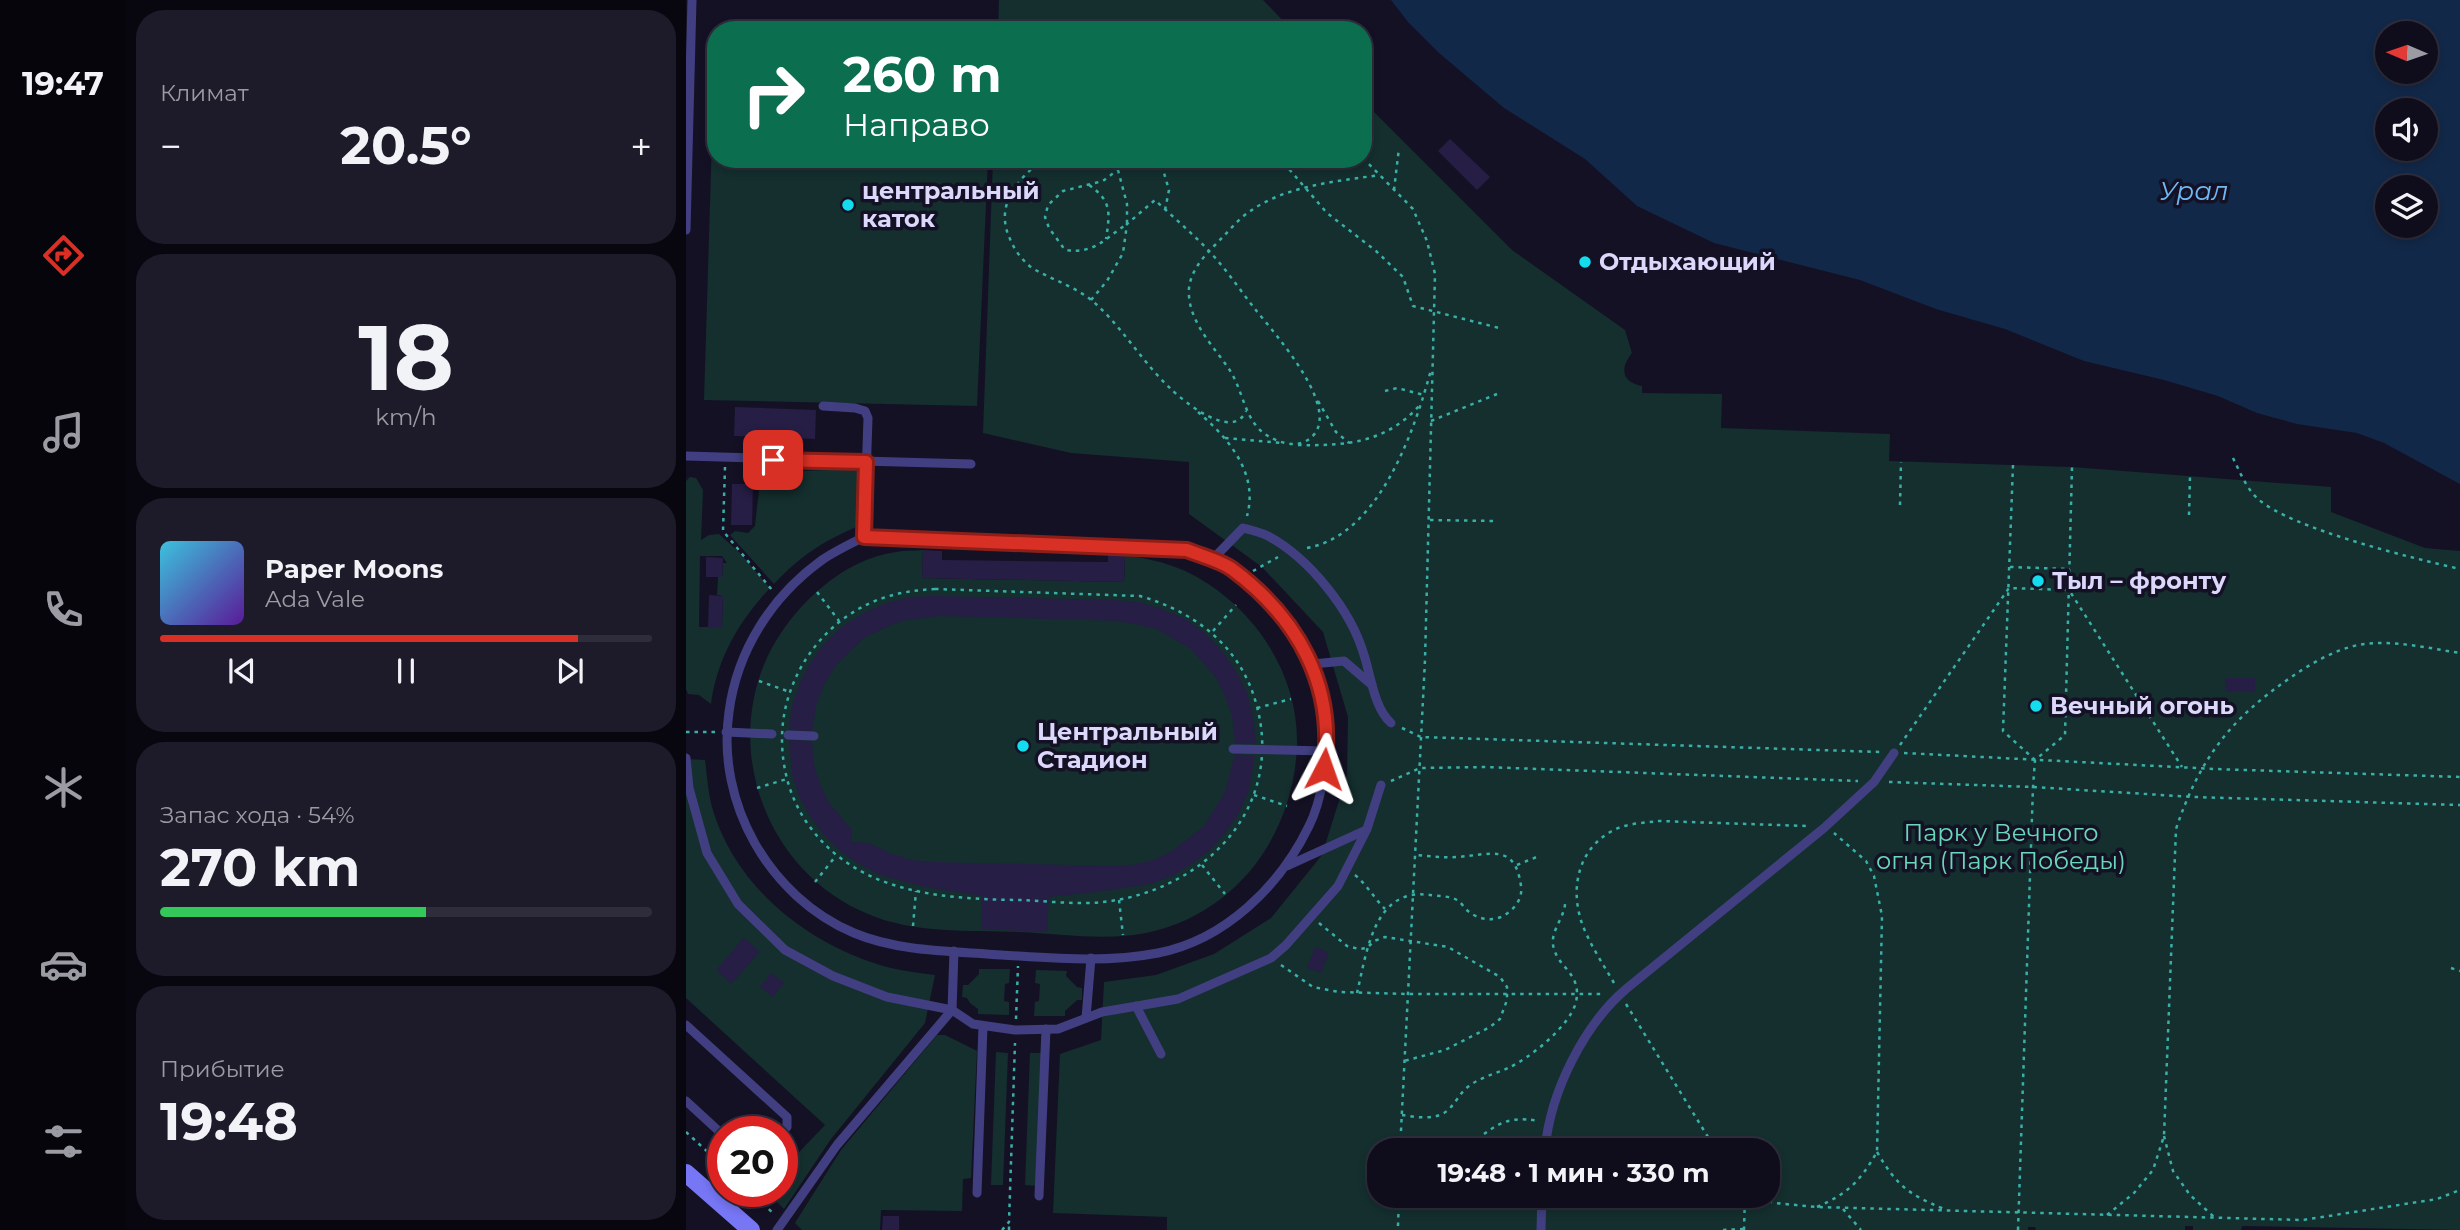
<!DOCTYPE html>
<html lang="ru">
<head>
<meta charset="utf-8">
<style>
  :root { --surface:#0f0d1c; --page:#1d1b29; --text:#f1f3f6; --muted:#9b9ca3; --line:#2f2d3b; --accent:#d93025 }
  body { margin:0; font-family:Montserrat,sans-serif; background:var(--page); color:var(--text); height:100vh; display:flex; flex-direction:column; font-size:26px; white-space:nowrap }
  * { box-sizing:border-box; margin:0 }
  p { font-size:23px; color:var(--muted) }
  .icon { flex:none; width:38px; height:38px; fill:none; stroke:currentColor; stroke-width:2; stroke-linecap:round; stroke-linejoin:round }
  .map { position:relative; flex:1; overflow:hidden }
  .sheet { display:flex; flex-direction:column; gap:10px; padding:10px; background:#08070f; width:560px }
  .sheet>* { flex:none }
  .banner { position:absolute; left:21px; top:21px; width:665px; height:147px; border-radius:28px; box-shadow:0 4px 10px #0003,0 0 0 2px var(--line); background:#0b6e4f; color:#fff; overflow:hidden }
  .needle { width:46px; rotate:272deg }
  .buttons { position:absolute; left:1689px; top:21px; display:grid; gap:14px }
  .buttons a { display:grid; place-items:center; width:63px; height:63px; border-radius:50%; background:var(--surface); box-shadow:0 4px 10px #0003,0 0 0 2px var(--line); font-size:35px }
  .speed { position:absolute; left:21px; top:1116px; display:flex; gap:14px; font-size:35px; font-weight:700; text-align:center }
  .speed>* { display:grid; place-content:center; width:91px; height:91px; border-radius:50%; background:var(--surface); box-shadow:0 4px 10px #0003,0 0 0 2px var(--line); line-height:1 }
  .speed .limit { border:10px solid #d22; background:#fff; color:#111 }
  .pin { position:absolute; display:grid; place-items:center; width:60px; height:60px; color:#fff; margin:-30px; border-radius:14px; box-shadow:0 4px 10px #0006 }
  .me { position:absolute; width:77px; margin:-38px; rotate:4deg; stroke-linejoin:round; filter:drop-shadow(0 0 5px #0008) }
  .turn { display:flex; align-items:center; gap:24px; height:147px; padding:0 21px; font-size:32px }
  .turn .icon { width:91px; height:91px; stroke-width:2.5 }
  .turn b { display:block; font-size:49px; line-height:60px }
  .big { font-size:52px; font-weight:700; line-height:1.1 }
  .sheet .card { flex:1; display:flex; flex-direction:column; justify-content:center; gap:10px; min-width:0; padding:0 24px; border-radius:28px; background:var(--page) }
  .sheet .dial { align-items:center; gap:0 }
  .dial b { font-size:91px; line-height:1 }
  .song { display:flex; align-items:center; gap:21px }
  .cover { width:84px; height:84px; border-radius:10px; background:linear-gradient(135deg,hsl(190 70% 55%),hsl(270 70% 35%)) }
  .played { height:7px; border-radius:4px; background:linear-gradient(90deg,var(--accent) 85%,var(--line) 85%) }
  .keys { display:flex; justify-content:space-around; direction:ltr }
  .heat { display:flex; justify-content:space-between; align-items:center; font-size:38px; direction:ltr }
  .charge { height:10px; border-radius:5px; background:linear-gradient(90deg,#34c759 54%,var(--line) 0) }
  .trip { position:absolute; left:681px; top:1138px; width:413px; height:70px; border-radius:28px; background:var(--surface); box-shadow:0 4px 10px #0003,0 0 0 2px var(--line); font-weight:700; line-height:70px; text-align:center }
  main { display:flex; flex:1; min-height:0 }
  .tab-bar { display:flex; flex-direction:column; width:126px; justify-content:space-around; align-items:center; background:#06050b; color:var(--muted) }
  .tab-bar .icon { width:49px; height:49px }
  .tab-bar .selected { color:var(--accent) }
  .tab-bar b { font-size:32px; color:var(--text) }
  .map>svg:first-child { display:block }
</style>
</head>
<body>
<main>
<nav class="tab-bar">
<b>19:47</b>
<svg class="icon selected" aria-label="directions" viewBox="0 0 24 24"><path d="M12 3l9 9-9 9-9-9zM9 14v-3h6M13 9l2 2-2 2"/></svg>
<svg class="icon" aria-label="music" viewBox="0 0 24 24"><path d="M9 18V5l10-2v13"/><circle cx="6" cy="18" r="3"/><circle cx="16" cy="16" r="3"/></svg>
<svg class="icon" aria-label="phone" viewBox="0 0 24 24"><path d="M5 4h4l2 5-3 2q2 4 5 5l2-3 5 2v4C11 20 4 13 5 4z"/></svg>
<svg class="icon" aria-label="climate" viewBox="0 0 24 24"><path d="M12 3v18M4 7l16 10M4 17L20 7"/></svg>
<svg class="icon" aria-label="car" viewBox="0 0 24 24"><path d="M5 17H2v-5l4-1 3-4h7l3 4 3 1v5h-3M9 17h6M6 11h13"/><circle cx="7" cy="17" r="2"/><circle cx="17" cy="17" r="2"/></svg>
<svg class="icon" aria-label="filters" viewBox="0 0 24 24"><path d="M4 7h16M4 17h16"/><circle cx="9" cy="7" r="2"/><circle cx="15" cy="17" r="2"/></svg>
</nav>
<section class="sheet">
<div class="card"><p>Климат</p>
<div class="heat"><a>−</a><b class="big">20.5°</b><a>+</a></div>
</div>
<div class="card dial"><b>18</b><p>km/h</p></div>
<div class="card">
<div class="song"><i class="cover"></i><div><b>Paper Moons</b><p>Ada Vale</p></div></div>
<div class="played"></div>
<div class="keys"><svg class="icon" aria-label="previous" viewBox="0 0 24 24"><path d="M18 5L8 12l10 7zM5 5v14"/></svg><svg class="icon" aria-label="pause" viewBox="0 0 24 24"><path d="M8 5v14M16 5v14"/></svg><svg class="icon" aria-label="next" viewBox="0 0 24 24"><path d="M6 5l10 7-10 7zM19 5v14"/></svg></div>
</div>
<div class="card"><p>Запас хода · 54%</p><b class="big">270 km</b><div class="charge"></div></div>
<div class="card"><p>Прибытие</p><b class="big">19:48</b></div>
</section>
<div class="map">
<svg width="1774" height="1230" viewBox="0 0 1774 1230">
  <rect width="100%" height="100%" fill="#141125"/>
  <g fill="#142f2e" fill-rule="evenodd">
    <path d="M313 0H577L606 30H312Z"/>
    <path d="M28 73H30V159H302L291 406 18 400Z"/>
    <path d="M677 101 826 250 939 330 946 353C934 368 935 382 956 386V393L1036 394 1035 428 1204 434 1203 461 1386 467 1645 487V512L1739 548 1774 551V1230L1559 1226H1556L1555 1230H1507V1226H1499V1230H1350L1349 1227H1342V1230H481V1217L367 1213 374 1054 415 1040 418 982 470 975 528 954 585 918 636 855 661 775 662 717 637 632 576 567 503 514V462L385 453 297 433 307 159H677ZM693 1150H1082V1195H693Z"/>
    <path d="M177 469 175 525C139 540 115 555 88 584L44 535 49 531 62 533 69 526 75 472Z"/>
    <path d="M4 477 10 478 17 490 15 540 23 535 33 534 54 553 84 588C53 621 31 659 25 704L13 695 2 694 0 689V481ZM14 556H36L41 563H37L36 577H32L31 595 37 596 36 627H13Z"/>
    <path d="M237 550 236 578 438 582 439 555C459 558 478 562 497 570 563 600 613 670 611 745 608 834 551 914 460 933 419 941 375 934 333 932 284 930 228 934 182 914 79 872 33 744 87 646 112 602 158 559 210 552 219 550 228 551 237 550Z"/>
    <path d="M0 759 19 760C21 775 22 792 26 807 49 888 123 945 201 967 217 971 233 973 249 975L239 1023 145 1139 98 1209 81 1192H96V1170L139 1125 0 998Z"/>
    <path d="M293 969H324L323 983 319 984 318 1001 323 1002V1015L292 1014V1009L284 1003 281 998 276 997 277 985H282L293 974Z"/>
    <path d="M350 970 381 971 380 976 391 987 396 988V1000H391L379 1011V1016H348L349 1002 353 1001 354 984 349 983Z"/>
    <path d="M251 1035H259L291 1051 285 1178 277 1179 276 1211 195 1210 194 1230H116L109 1223 155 1150Z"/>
    <path d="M310 1052 322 1053 317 1185H305Z"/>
    <path d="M344 1053H356L352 1186 339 1185Z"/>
  </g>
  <path fill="#122848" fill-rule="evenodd" d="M705 0H1774V484L1698 443 1671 433 1611 424 1571 413 1532 396 1478 380 1398 361 1319 329 1250 309 1174 280 1028 243 951 206 899 159 818 108 753 53 722 22ZM1701 33H1740V72H1701ZM1701 110H1740V149H1701ZM1701 187H1740V226H1701Z"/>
  <g fill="#261e45">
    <path d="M764 139 804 177 791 190 752 151Z"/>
    <path d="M49 407 130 410 129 439 48 436Z"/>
    <path d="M46 484H67L66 525H45Z"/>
    <path d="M237 550 256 551V560L422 562V555H439L438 582 236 578Z"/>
    <path d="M20 557 37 558 36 577H20Z"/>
    <path d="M23 595 37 596 36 628 22 627Z"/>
    <path d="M249 596 428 600 453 602 476 609 499 619 519 633 536 651 550 671 561 693 567 717 570 743 549 744 546 715 539 696 531 679 505 649 471 629 433 621 254 616 215 621 179 637 150 665 139 683 131 702 126 732 103 730 106 705 114 683 124 663 139 643 157 626 178 613 200 603 224 597Z"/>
    <path d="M1539 678H1569V692H1540Z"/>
    <path d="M103 740 126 741 128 764 134 784 143 803 166 830V842L183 843 206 854 226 860 247 862 426 866 446 865 467 860 486 851 518 826 539 792 549 754 569 756 563 790 553 813 539 833 524 850 506 864 486 876 464 884 418 891 363 897 361 932 295 929 296 896 239 887 194 875 173 864 154 851 138 835 124 816 113 796 106 774Z"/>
    <path d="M58 937 74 952 45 984 30 970Z"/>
    <path d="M629 947 643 952 635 973 621 968Z"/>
    <path d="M85 973 98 983 87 997 74 987Z"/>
    <path d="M197 1216H213V1230H196Z"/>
  </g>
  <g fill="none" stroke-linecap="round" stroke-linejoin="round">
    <g stroke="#39b0a7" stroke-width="2.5" stroke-dasharray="3.5 5" stroke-linecap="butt">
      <path d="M473 30C493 19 516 20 537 30"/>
      <path d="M677 158 727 209 741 241 749 274 739 660 714 1150"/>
      <path d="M358 159C332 178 308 205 324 239 329 251 336 260 346 268 368 281 392 287 411 305 438 330 458 364 485 389 499 403 547 441 560 411"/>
      <path d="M590 159 603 169 641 213 690 251 717 277 727 306 813 328"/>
      <path d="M432 170 441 204V224C418 239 409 254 379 250L363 228 359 217 362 205 377 191 417 181 446 159"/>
      <path d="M403 185C426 201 424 213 420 239"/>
      <path d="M708 190 713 148"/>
      <path d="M479 210 483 190 478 173 482 159"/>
      <path d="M405 300 421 281 437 253 441 224 469 200C487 217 506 233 523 251 540 269 554 290 569 309 587 332 667 419 618 442 607 447 592 442 582 436 558 422 558 391 543 369 528 347 505 324 503 296 501 276 515 259 528 246 537 237 545 228 554 219 592 186 646 182 694 175"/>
      <path d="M699 391 711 388 738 395"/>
      <path d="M632 401 650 432 663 443"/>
      <path d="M512 412C542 438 573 473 561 516"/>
      <path d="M745 421 811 394"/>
      <path d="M539 438 595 443"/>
      <path d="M612 445C660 446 700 443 734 405"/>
      <path d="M1547 458C1554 472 1560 488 1572 499 1606 529 1726 558 1774 569"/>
      <path d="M1327 465 1317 731 1349 760"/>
      <path d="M39 467 37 531 86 590"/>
      <path d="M1214 505 1215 462"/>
      <path d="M1503 515 1504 477"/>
      <path d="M744 520 807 521"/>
      <path d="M621 548C693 535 728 432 745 370"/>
      <path d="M1324 567 1384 569"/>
      <path d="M567 571 592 557"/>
      <path d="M249 589 454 596C509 612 554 646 570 703 600 808 518 891 417 902 391 905 361 901 334 900 258 899 173 894 124 827 105 802 96 770 96 739 96 676 139 616 200 597 216 592 232 590 249 589Z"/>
      <path d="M131 592 153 621"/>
      <path d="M527 631 550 605"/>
      <path d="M73 681 104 692"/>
      <path d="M571 708 605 699"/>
      <path d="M716 728 735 737 1194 752"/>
      <path d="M0 732H30"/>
      <path d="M1214 745 1323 588 1383 590 1496 767"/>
      <path d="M1218 753 1529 769 1774 777"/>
      <path d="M705 781 734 768 799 767 1172 781"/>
      <path d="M1203 782 1347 787 1508 797 1774 805"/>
      <path d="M71 788 101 779"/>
      <path d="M568 795 601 806"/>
      <path d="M516 865 539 894"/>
      <path d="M831 865 853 856"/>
      <path d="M669 875C681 885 688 898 699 909"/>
      <path d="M129 882 149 857"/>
      <path d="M433 900 437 935"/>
      <path d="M633 923 661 946 673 949 681 948 688 941 699 937 762 947 814 977 821 987V1000L814 1019 804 1027 759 1050 718 1061"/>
      <path d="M227 926 230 891"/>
      <path d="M595 965 627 987 653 992 721 994H916"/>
      <path d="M1765 968 1774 971"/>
      <path d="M928 983C918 966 907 949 899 931 883 895 889 851 926 831 940 823 958 823 973 821L1121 826"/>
      <path d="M671 993C681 951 688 887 744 895 752 896 764 896 771 900 775 902 778 908 782 911 791 919 806 922 817 916 828 910 837 899 835 886 829 842 804 855 771 857 757 858 743 856 729 855"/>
      <path d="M940 1004 1030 1150"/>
      <path d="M330 1019 332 966"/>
      <path d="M716 1115C730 1117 746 1120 758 1113 769 1106 773 1093 783 1086 795 1077 809 1074 822 1068 844 1058 884 1026 890 1002 896 974 873 968 868 949 862 931 881 917 879 899"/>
      <path d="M0 1132 37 1166"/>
      <path d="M1478 1136 1487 1171 1504 1195 1528 1217"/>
      <path d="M778 1150C805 1129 817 1114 852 1121"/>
      <path d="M1191 1152C1211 1186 1222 1194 1258 1209"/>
      <path d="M64 1192 87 1213"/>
      <path d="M1067 1195 1088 1203 1131 1207 1617 1220 1751 1199 1774 1190"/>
      <path d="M1131 1207C1163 1193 1174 1181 1191 1152L1196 916 1188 876 1180 861 1148 833"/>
      <path d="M1157 1209 1175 1230"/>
      <path d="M1421 1215 1448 1193 1467 1170 1478 1136 1490 829C1513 760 1544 719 1604 678 1624 664 1648 650 1672 645 1705 639 1741 648 1774 653"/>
      <path d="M712 1226 713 1195"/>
      <path d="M316 1230 323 1222 329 1043"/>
      <path d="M323 1230V1222"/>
      <path d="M1037 1230 1058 1229"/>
      <path d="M1058 1230 1059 1195"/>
      <path d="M1332 1230 1347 787 1349 760 1379 735 1386 467"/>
    </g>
    <g stroke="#413f81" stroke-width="9">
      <path d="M0 230 6 0"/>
      <path d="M137 406 169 408 179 411 182 418 178 537"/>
      <path d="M0 456 285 464"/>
      <path d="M178 537 501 550C515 556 532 560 545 568 575 588 615 633 628 666 636 688 639 710 640 733 641 762 636 800 623 826 594 886 539 940 472 953 421 963 367 958 316 955 268 951 213 952 168 933 83 897 30 803 43 712 51 650 86 596 136 560 149 551 164 544 178 537Z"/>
      <path d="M526 560 557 528C565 530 574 532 582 536 623 558 665 610 678 655 685 676 688 708 705 723"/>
      <path d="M627 664 658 661 686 685"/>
      <path d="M40 732 86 734"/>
      <path d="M102 735 128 736"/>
      <path d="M547 749 640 751"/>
      <path d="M0 758 3 788 21 853 52 904 99 950 147 976 201 997 266 1010 287 1024 329 1030 372 1029 416 1012 492 999 585 958 600 945 652 886 681 829 695 785"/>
      <path d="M601 866 680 830"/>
      <path d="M450 1006 475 1054"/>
      <path d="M400 1018 405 958"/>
      <path d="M0 1025 101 1117V1127L96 1132"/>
      <path d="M0 1101 37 1135"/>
      <path d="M859 1150C864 1093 897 1026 940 989L1138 828 1188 782 1208 753"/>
      <path d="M291 1193 297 1026"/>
      <path d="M353 1196 360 1029"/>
      <path d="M91 1230 151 1145 266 1010 268 951"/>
      <path d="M855 1230 856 1195"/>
    </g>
    <path stroke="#7776f5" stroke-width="18" d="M0 1173 65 1230"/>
  </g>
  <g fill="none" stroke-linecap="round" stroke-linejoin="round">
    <g stroke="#8d1f18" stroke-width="18">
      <path id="route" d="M87 460 180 462 178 537 501 550C515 556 533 560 546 569 612 618 650 686 638 769"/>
    </g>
    <use href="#route" stroke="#d93025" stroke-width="12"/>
  </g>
  <g fill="#12dcee" stroke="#141125" stroke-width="2.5">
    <circle cx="162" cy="205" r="7"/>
    <circle cx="899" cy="262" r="7"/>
    <circle cx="1352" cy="581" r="7"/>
    <circle cx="1350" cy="706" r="7"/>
    <circle cx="337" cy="746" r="7"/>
  </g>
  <g text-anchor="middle" stroke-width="7" stroke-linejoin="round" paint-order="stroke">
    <g font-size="24" font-weight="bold" fill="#dcd8fc" stroke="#141125" text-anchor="start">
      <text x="176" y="199">центральный<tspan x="176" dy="28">каток</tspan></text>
      <text x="913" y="270">Отдыхающий</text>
      <text x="1366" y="589">Тыл – фронту</text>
      <text x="1364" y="714">Вечный огонь</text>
      <text x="351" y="740">Центральный<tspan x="351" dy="28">Стадион</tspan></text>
    </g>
    <g font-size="24" fill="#69d8ba" stroke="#141125">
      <text x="1315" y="841">Парк у Вечного<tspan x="1315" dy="28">огня (Парк Победы)</tspan></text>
    </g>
    <g font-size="26" font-style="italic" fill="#6eb9f5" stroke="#141125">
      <text x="1508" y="200">Урал</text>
    </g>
  </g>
</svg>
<div class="buttons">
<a><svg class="needle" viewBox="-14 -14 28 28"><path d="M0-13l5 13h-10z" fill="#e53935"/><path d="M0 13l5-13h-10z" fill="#9b9ca3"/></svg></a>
<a><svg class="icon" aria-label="sound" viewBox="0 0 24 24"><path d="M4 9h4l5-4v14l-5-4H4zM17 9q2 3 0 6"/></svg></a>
<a><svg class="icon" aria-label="layers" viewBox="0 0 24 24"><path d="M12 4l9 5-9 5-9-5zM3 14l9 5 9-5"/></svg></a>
</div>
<div class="speed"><div class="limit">20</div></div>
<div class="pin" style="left:87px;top:460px;background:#d93025"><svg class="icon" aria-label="arrive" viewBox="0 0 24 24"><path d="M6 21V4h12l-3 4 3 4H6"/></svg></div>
<svg class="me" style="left:638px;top:769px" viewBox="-20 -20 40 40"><path d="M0-17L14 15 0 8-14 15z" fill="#d93025" stroke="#fff" stroke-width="4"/></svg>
<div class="trip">19:48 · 1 мин · 330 m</div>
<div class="banner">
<div class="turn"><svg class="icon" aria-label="right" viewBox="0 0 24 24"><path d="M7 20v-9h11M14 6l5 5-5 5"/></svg><div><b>260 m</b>Направо</div></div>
</div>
</div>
</main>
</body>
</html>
